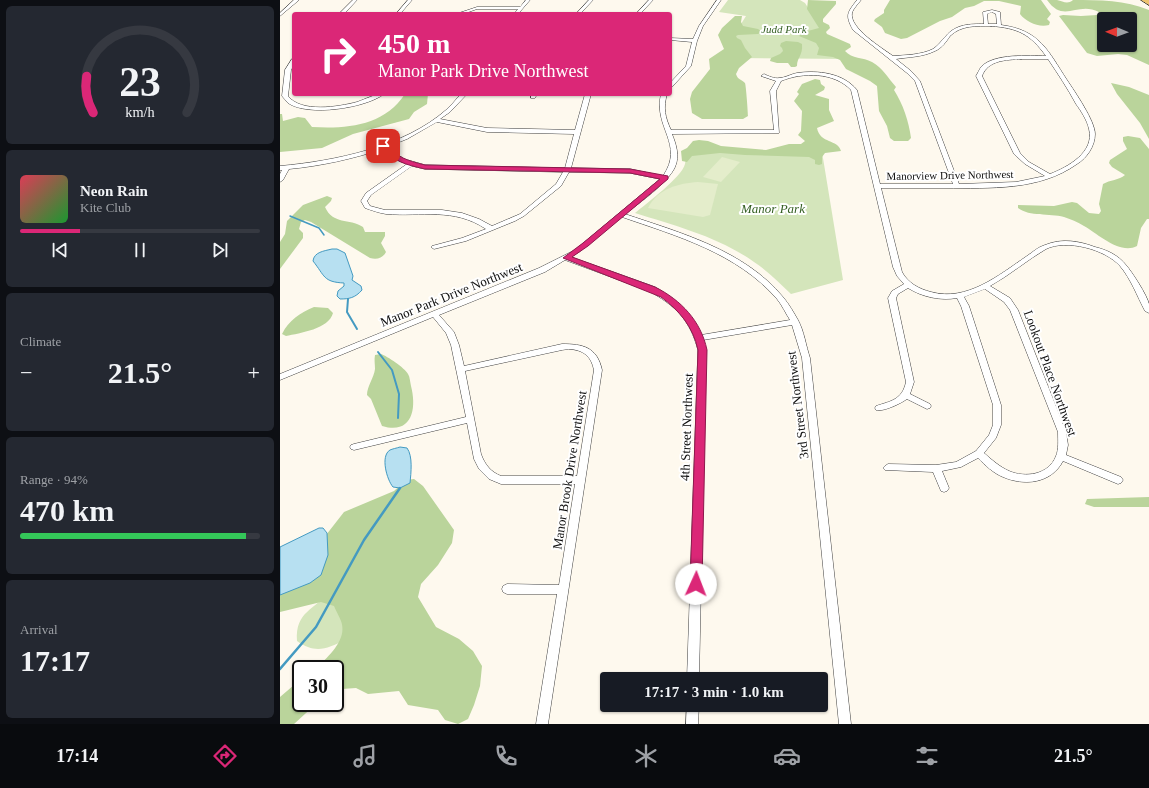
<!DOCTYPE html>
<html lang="en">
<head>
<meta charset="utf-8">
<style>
  :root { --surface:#171b24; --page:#242831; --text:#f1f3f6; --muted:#9ea1a6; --line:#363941; --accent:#db2777 }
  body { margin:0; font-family:Georgia,serif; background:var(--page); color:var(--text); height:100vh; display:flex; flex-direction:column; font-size:15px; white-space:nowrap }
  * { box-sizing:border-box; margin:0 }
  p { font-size:13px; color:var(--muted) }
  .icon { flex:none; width:22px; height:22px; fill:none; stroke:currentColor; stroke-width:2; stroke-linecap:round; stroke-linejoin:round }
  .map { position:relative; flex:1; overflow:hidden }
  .details { display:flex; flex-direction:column; gap:6px; padding:6px; background:#0d0f14; width:280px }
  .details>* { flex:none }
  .hud { position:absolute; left:12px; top:12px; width:380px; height:84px; border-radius:4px; box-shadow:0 1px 3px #0004; background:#db2777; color:#fff; overflow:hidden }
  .needle { width:26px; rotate:271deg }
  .tools { position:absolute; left:817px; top:12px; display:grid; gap:8px }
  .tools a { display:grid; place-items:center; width:40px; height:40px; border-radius:4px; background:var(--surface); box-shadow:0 1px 3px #0004; font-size:20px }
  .speed { position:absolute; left:12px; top:660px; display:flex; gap:8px; font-size:20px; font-weight:700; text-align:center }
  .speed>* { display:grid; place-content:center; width:52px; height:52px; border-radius:50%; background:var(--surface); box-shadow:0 1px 3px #0004; line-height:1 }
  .speed .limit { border:2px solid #111; border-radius:6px; background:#fff; color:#111 }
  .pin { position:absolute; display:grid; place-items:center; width:34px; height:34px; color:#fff; margin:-17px; border-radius:8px; box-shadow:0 2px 6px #0006 }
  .me { position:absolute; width:44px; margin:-22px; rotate:2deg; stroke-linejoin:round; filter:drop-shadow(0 0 3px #0008) }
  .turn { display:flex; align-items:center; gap:14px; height:84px; padding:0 20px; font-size:18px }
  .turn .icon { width:52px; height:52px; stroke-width:2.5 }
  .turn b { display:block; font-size:28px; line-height:34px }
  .big { font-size:30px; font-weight:700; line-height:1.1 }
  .details .tile { flex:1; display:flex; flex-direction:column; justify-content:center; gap:6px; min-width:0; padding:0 14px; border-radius:6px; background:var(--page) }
  .details .dial { align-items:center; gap:0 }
  .dial svg { height:104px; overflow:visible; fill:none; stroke:var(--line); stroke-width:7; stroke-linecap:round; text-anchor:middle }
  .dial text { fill:var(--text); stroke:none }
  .song { display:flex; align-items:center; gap:12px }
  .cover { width:48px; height:48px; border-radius:6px; background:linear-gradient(135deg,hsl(350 70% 55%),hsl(130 70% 35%)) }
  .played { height:4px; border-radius:2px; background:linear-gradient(90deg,var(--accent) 25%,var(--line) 25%) }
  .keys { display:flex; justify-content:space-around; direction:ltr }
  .heat { display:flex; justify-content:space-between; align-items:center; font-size:22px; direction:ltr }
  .charge { height:6px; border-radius:3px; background:linear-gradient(90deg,#34c759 94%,var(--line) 0) }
  .trip { position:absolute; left:320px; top:672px; width:228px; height:40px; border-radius:4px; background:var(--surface); box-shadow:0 1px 3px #0004; font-weight:700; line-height:40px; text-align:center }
  .dock { display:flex; height:64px; justify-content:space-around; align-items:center; background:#090b0e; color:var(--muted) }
  .dock .icon { width:28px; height:28px }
  .dock .selected { color:var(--accent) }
  .dock b { font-size:18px; color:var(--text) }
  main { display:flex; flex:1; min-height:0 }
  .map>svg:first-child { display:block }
</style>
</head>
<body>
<main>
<section class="details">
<div class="tile dial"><svg viewBox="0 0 100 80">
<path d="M14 69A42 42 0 1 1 86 69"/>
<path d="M14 69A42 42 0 0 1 9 41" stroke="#db2777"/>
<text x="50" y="56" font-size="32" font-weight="700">23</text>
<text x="50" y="72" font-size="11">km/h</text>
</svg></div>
<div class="tile">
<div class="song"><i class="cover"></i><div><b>Neon Rain</b><p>Kite Club</p></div></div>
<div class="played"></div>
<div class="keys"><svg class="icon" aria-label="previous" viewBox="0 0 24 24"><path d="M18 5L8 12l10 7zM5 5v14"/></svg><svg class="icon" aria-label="pause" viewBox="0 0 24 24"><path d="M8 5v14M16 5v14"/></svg><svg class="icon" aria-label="next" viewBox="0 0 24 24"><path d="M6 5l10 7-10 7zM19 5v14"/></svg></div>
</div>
<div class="tile"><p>Climate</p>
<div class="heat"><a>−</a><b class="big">21.5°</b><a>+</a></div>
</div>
<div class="tile"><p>Range · 94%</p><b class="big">470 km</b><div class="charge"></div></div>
<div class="tile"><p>Arrival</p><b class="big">17:17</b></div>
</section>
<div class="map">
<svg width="869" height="724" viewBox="0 0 869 724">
  <rect width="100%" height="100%" fill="#fef9ee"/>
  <g fill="#d4e5bb">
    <path d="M448 0H520L525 3 549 40 569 59 449 58 456 32 466 16 439 12Z"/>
    <path d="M405 151 542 152 563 280 511 294C499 283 488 271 474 262 439 237 396 226 355 213 367 203 402 177 405 164 406 160 405 155 405 151Z"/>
    <path d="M59 577 65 640C47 649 35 654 17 641 15 611 35 610 50 591 54 587 56 581 59 577Z"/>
  </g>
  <g fill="#bad49b" fill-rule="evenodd">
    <path d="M528 0 556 1V4L543 19V22L549 25 550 28 546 32 547 34 570 44 571 47 565 51C572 59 583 57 592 62 603 68 608 78 616 87L614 90C623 104 629 122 631 138L628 141H614L610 138 607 126 599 111 597 86 590 81 566 69 560 60 553 57 537 55 539 48 536 43 519 36 524 32 539 28 527 9Z"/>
    <path d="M610 0H761L771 14 767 19 770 22 769 25C759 28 746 22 740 14L741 6 719 1H704L694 6 685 8 672 17 660 21 627 38 621 39 605 33 602 27 594 21 595 19 604 13V10Z"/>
    <path d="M767 0C770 0 774 0 777 0 783 1 787 5 793 0 820 0 845 0 869 10V65L847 55 838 54 817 56 807 53 779 16 783 15 801 16 817 15 819 12C797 1 784 24 767 0ZM824 19H850V45H824Z"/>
    <path d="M455 16H462L461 22 463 26 478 29 482 32 478 34 458 35 456 36 457 38 461 40 465 48 472 57 459 68 456 74C458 80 461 79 465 83 466 85 468 112 468 116L463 119H422L412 113 410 99 412 92 430 69 429 59 444 49 438 35 442 28Z"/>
    <path d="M506 41 518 42 522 44C523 56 517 57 517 66L515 67H511L508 63H497L490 61 491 58 500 54 503 51 502 48 500 46 501 43Z"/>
    <path d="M535 79 540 80 541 84 545 87 544 90 535 95 549 99V110L554 121 537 128C540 144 558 139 561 151L545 153 542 157V164L539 165 535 164V160L529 157 465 155 440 153 412 156 407 162 402 161 401 151 407 148 413 141 419 140 428 141 441 146 486 150 509 144H521L525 141 518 135 521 131 522 111 514 101 519 94 517 92 522 84Z"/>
    <path d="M831 83 849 87 869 95V139L860 123 837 94Z"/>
    <path d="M125 94H148L147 104 134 112 129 119 73 134 42 148 0 152V114H2L3 121 18 117 25 118 32 127C67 129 104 126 125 94Z"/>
    <path d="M848 136 860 138 869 149V219H867L861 228 857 246C840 255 818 234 804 226 798 222 790 219 784 217 769 213 750 217 738 208V205L774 206 792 202 797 203 809 213 819 214 821 211 819 204 823 184C830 180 839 180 845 175L832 167 829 163 830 160 847 149 843 141V137Z"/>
    <path d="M47 196 52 198 51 201 45 207C53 225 69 218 83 227L85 232H105V236L101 243 106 252C103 258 97 260 90 258L31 222 25 220 21 222 19 229 23 233V238L0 269V242L5 234 7 221 23 205Z"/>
    <path d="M34 307 48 308 53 313C49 329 20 333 6 336L2 334C9 320 20 313 34 307Z"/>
    <path d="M101 354C107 356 125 368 128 374 130 377 130 382 131 386 137 409 132 435 102 426L91 399 87 395C87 386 94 378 95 369 95 364 94 360 95 355Z"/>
    <path d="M134 479 143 486 174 530 172 543 158 565 141 584 138 597 156 627 179 639 193 651 202 666 200 686 194 705 188 719 178 724 165 720 158 710 128 705 119 691 88 694 76 688 62 689 55 693V669H36C48 656 68 640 61 621 59 616 56 611 54 606L41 602 0 612V594L64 512 114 491 126 480Z"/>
    <path d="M869 497V507H814L805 504 807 499Z"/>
    <path d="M21 679V703H37L14 724H0V697Z"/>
  </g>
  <g fill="#e4edcb">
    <path d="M442 157 460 162 441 182 423 177Z"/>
    <path d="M418 182 438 184 430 215 423 217 368 208C377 189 399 183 418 182Z"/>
  </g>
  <g fill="#b7e0f1" stroke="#449ac1">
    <path d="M52 249H57L65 253 73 276 72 280 81 286 82 290C75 298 69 299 60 299L57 296 58 291 64 286V283C43 282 45 276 33 261 34 252 44 251 52 249Z"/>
    <path d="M120 447 127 448C133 456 131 473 130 483L120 488 113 487C107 480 100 456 110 450 112 449 117 448 120 447Z"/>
    <path d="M39 528H43L47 533 48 555 41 575 30 583 0 595V547Z"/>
  </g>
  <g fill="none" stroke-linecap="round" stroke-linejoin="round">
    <path stroke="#449ac1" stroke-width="1.5" d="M10 216 39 228 44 235"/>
    <g stroke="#449ac1" stroke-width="2">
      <path d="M68 299 67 312 77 329"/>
      <path d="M98 352 112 370 119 394 118 418"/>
    </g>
    <path stroke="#449ac1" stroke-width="2.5" d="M0 669 36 627 84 540 120 488"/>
    <g stroke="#404040" stroke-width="1">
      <g id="minor">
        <path d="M14 0H19L0 16V13Z"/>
        <path d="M73 0H77L64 14H59Z"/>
        <path d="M128 0H132L120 14H116Z"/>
        <path d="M246 0H250L238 14H234L238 9H197L183 14H176L197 7H240Z"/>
        <path d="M309 0H313L300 14H296Z"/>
        <path d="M369 0H373L360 14H356Z"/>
        <path d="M437 0H441L423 26 417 41 411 66 392 87 390 88V83L406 66 412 42 390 40V38L413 39 419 26Z"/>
        <path d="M577 0H581C578 4 573 9 572 13 569 28 602 48 613 56 626 55 641 55 653 49 658 46 662 40 666 36 676 24 690 24 704 24L703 12 712 10 720 12 721 25C760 30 768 51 787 80 795 92 815 121 815 134 815 146 807 158 797 164 759 191 710 188 665 188 644 188 622 188 601 188L622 272C628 283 639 289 651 292 687 302 719 275 747 256 753 252 758 247 765 245 782 238 799 241 815 247 827 250 838 255 846 265 852 272 867 295 869 304 869 307 869 311 869 313L865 311C857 296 851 279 840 266 825 249 786 239 766 249 747 260 730 275 710 286L730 298 738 310 786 432 788 445 786 455 841 477 843 480 841 483 838 484 783 461C771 484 744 486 723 477 713 473 705 465 698 458L681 467 662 471 669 488 667 491 664 492 661 491 653 472 605 470 603 468 605 466 608 464 656 465 676 462 696 451 709 435 713 425V405L681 306 677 298C661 301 642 297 628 288L618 294 616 298 634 382 630 394 650 404 651 406 650 408 647 409 627 399C620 404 603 412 596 410L595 408 596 406C611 401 622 400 626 382L608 298 612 291 624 284 617 276 613 267 571 90C554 72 523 72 501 81L496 91 499 133 392 134C396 144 400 156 395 167 388 183 359 203 345 214 401 233 464 250 503 297 509 304 514 313 518 320 524 331 526 346 530 358L571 724H559L522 358 512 325 423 340 426 350 419 679H407L418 350C410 320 396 306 369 291L285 260 265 272 159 315 174 332 179 345 184 366 282 344C303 344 317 347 322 370L268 724H256L277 594H227L223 592 222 589 223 586 227 584 279 585 295 484H221L209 479 199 469 194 459 187 423 74 450 71 449 70 447 71 445 74 444 186 417 171 345 166 333 153 317 0 380V374L259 268 295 250 380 179 350 173 289 172 281 186 244 216 235 221 186 241 154 249 151 247 152 246 182 238 206 229C173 207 142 217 106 214 99 213 91 210 85 208L81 201 86 193 127 164 115 159 103 149C72 159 41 166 9 169L3 180 0 182V174L2 170H0V166C55 161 124 147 166 110 172 105 176 99 181 94H187L170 112 160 119 207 128 295 130 305 94H311L291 168 350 169 383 176C405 144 373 128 381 94H387C383 108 385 117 391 130H494L490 91 496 81 481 76 484 74C488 76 495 79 499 78 505 78 511 74 517 73 538 70 563 73 577 90L600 184H673L635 81 627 73 573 30C565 15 567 13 577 0ZM712 12 716 14 717 24H708L707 14ZM711 26C738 28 750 34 766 56 749 56 714 53 701 67 699 70 698 73 696 76L734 154 745 164 765 176 736 182 679 184 640 81 631 71 616 59C629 57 643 57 655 51 662 48 666 42 670 36 681 25 697 26 711 26ZM741 59H768C778 74 788 89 796 104 801 111 807 120 809 129 815 152 788 167 770 174L749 162 740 153 702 76C708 60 726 60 741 59ZM157 122 207 132 294 134 285 168 145 165 124 159 107 147 127 139ZM132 166 145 169 283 172 276 184 240 214 212 226 199 219 182 213 162 210H105L90 206 87 201 91 195ZM342 217C397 236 457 253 497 299 502 305 506 314 510 320L421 335C412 313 395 299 375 287L291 257 299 252ZM705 289 724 302 730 310 778 432C778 440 779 449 776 456 769 475 745 478 729 471 720 467 712 460 704 453L716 438 721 425V405L689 306 684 297ZM289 349C304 350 311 356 314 370L297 476H221C211 472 205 465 201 454L185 371 282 350Z"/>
        <path d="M12 59H14V64L11 70 8 96C21 113 58 107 77 102 86 99 94 94 104 94 86 108 28 117 8 103 6 101 4 98 2 96L5 70Z"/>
        <path d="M251 94H257L255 98H251Z"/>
        <path d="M407 705H419L418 724H406Z"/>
      </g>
    </g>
    <g stroke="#1e1e1e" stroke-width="1">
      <path id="major" d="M861 0H869V5Z"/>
    </g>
    <use href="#minor" fill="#fff" fill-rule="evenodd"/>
    <use href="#major" fill="#edc36f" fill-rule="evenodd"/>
  </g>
  <path fill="#db2777" stroke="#8e194d" d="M100 145H105C120 158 125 160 145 165L350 169 388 176V179L308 246 292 257 375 287C401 300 421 321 427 350L422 584 420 588 416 589 412 588 410 584 418 350C413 327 400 311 381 297L283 258 303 243 380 179 350 173 145 169C123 164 117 162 100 148Z"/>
  <g text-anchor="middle" stroke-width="4" stroke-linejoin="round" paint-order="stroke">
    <g font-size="11" font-style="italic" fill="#345f23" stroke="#fff">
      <text x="504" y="33">Judd Park</text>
    </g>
    <g font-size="11" fill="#0d0d0d" stroke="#fff">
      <text transform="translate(670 175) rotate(-1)" y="4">Manorview Drive Northwest</text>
    </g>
    <g font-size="13" font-style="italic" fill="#345f23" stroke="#fff">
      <text x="493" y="213">Manor Park</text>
    </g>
    <g font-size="13" fill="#0d0d0d" stroke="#fff">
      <text transform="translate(171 294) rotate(-22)" y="5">Manor Park Drive Northwest</text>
      <text transform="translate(771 373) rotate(70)" y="5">Lookout Place Northwest</text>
      <text transform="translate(517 405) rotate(-97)" y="5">3rd Street Northwest</text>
      <text transform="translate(406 427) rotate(-88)" y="5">4th Street Northwest</text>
      <text transform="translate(289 470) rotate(-81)" y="5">Manor Brook Drive Northwest</text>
    </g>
  </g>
</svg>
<div class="tools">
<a><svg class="needle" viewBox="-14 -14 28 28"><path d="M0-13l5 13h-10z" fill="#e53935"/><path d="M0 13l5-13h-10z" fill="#9ea1a6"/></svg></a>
</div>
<div class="speed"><div class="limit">30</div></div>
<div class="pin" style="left:103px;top:146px;background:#d93025"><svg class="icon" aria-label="arrive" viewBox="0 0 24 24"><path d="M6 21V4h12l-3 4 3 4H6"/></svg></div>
<svg class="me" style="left:416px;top:584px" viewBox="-20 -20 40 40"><circle r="19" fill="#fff"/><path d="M0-13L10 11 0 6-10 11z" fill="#db2777"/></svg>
<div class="trip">17:17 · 3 min · 1.0 km</div>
<div class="hud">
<div class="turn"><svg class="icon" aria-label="right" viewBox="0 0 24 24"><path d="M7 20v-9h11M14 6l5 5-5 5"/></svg><div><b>450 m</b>Manor Park Drive Northwest</div></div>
</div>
</div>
</main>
<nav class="dock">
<b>17:14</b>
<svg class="icon selected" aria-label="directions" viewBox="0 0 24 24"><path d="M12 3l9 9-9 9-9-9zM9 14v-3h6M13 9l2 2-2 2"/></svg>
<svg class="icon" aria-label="music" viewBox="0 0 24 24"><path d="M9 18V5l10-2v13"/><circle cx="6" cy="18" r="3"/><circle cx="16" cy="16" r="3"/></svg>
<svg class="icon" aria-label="phone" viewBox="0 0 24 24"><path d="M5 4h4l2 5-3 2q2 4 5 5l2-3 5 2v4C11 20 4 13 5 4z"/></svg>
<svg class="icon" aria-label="climate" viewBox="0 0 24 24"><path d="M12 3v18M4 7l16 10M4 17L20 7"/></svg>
<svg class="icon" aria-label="car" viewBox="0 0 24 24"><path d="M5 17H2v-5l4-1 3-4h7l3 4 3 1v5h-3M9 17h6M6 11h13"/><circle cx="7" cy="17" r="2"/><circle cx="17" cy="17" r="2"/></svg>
<svg class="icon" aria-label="filters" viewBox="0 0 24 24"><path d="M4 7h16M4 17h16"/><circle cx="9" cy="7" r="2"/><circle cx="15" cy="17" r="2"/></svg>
<b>21.5°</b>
</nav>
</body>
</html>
